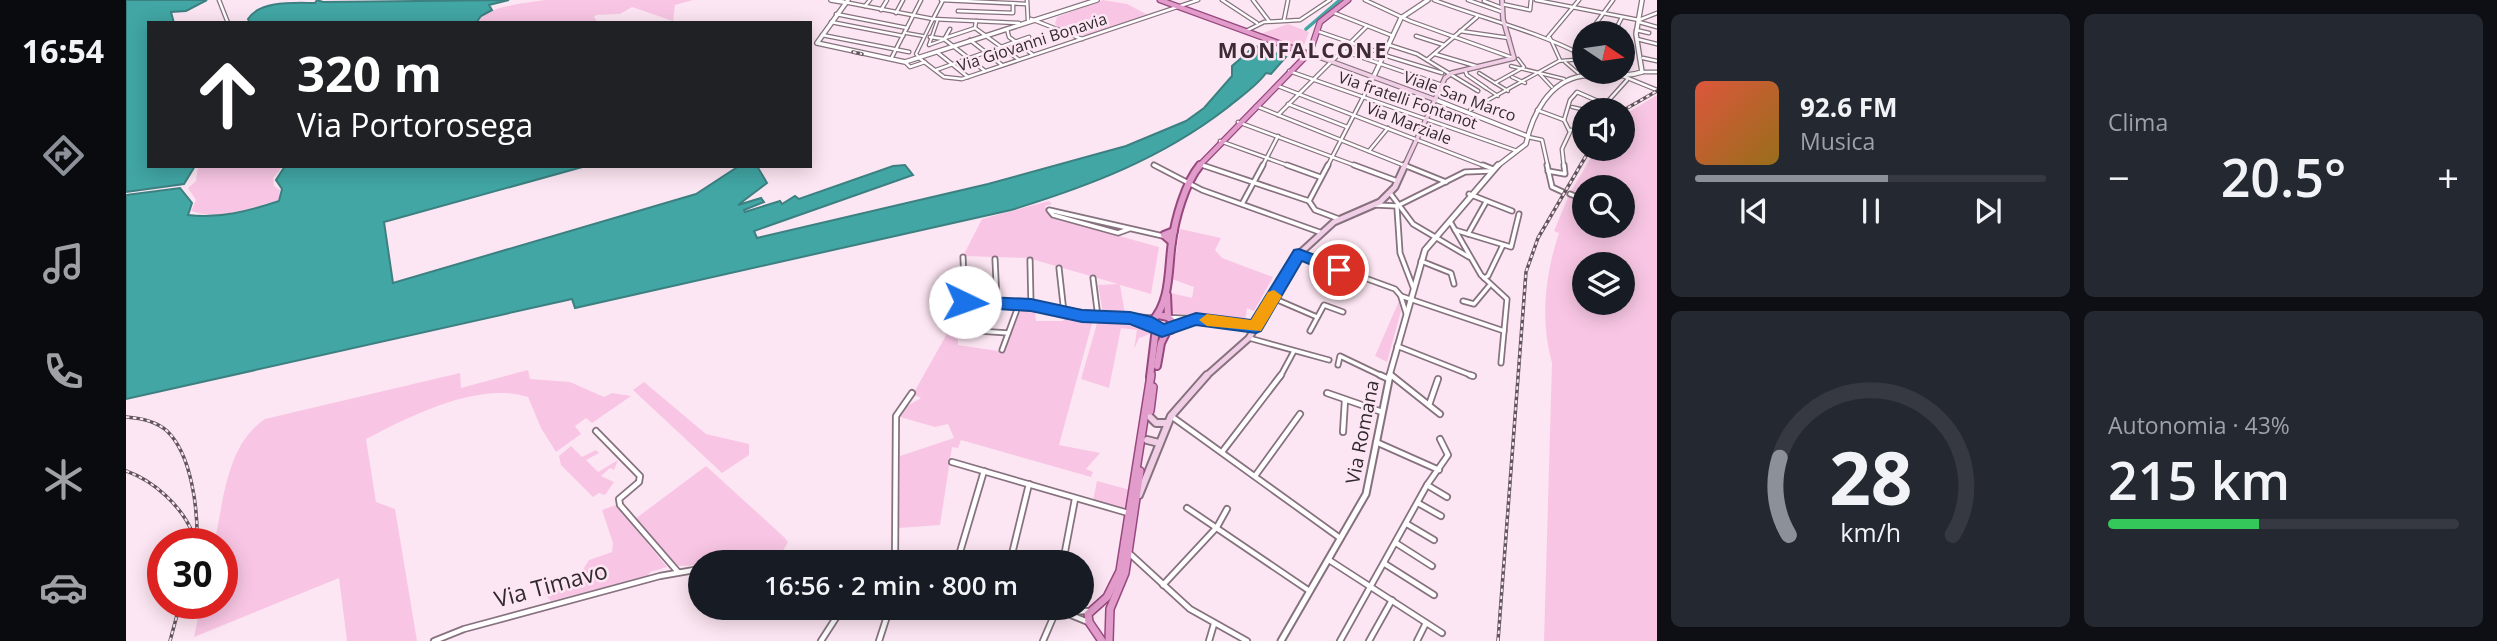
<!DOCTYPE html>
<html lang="it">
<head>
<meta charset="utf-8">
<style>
  :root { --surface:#171b24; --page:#242831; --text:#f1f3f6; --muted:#9ea1a6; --line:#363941; --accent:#8c9099 }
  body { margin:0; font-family:"Open Sans",sans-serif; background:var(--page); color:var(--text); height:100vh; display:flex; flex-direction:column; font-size:26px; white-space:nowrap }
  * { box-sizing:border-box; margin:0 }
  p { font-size:23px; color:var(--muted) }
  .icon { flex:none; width:38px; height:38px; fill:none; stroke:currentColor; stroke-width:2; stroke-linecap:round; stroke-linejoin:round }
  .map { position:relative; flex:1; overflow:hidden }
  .sheet { display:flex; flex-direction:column; gap:14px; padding:14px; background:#0d0f14; width:840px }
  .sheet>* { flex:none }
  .top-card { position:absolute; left:21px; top:21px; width:665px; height:147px; border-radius:0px; box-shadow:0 4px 18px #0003; background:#202124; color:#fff; overflow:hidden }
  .needle { width:46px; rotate:103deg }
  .tools { position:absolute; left:1446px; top:21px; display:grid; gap:14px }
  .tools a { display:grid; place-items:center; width:63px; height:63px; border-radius:50%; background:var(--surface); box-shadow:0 4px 18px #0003; font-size:35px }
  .speed { position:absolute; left:21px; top:528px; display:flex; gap:14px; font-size:35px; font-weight:700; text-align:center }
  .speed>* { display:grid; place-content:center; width:91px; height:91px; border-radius:50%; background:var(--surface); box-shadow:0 4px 18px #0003; line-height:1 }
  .speed .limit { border:10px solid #d22; background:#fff; color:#111 }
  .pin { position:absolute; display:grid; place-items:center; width:60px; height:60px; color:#fff; margin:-30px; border:4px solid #fff; border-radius:50%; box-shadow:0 2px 7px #0007 }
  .me { position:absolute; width:77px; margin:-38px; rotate:93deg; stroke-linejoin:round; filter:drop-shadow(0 0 5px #0008) }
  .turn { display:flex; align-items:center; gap:24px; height:147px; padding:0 35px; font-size:32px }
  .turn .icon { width:91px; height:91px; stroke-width:2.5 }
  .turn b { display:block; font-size:49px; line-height:60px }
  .big { font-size:52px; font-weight:600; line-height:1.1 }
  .sheet .card { flex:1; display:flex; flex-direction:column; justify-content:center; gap:10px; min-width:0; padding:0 24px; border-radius:10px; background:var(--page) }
  .sheet .dial { align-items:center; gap:0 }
  .dial svg { height:182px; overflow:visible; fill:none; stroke:var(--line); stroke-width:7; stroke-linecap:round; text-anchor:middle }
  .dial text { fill:var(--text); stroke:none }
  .song { display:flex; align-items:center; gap:21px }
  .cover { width:84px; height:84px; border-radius:10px; background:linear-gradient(135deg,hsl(10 70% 55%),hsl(40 70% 35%)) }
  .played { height:7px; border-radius:4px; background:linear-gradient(90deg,var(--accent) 55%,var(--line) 55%) }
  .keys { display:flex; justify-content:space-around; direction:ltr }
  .heat { display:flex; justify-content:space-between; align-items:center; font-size:38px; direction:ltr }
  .charge { height:10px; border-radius:5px; background:linear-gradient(90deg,#34c759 43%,var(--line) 0) }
  .sheet .tiles { flex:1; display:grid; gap:14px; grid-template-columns:repeat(2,1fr) }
  .trip { position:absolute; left:562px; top:550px; width:406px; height:70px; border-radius:35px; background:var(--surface); box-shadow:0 4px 18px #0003; font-weight:600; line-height:70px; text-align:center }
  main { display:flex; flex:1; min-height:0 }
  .menu { display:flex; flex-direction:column; width:126px; justify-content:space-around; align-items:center; background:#090b0e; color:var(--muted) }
  .menu .icon { width:49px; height:49px }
  .menu .active { color:var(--accent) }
  .menu b { font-size:32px; color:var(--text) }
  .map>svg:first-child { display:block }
</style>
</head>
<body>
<main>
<nav class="menu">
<b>16:54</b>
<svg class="icon active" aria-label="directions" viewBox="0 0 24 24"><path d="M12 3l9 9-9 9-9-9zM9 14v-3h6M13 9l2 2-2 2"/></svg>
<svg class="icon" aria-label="music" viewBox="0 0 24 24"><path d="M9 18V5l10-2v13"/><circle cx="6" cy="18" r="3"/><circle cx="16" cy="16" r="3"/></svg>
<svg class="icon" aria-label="phone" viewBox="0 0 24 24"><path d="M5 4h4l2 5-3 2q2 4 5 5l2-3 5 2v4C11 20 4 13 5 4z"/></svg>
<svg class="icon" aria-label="climate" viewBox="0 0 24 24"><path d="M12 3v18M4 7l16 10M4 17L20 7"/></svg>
<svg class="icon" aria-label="car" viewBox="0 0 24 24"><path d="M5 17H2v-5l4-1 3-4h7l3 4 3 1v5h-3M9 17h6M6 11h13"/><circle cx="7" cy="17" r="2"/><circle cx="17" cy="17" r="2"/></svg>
</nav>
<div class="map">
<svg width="1531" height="641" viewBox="0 0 1531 641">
  <rect width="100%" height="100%" fill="#fde6f3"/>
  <g fill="#f8c6e4" fill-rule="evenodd">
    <path d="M418 0H567L549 5 547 21 506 7 494 14 470 15 468 17 472 23H351C361 5 398 4 418 0Z"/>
    <path d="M977 0 1001 4 1022 15C996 25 949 49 929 24L931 17Z"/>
    <path d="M1162 24 1183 32 1177 48 1134 34Z"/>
    <path d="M1531 95V641H1418L1426 363C1414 320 1419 275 1433 233L1428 231 1443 195 1470 149H1496V116ZM1458 187H1496V226H1458ZM1458 264H1496V303H1458Z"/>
    <path d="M72 166H157L147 178 148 186 154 190 153 200C126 207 93 221 65 211L70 200 62 188 70 181Z"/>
    <path d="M923 201 926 204 919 206 925 217 1033 247 1025 294 994 285 999 314 977 313 972 285 992 284 902 258 837 256 856 219Z"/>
    <path d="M1054 229 1095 238 1089 250 1096 258 1147 277 1128 311 1121 308 1119 321 1045 313V293L1066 298 1068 287 1046 279Z"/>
    <path d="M1273 301 1275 311 1261 362 1249 356Z"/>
    <path d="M894 307 909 310 910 321H937L939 315 967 320 933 445 974 453 960 469 967 472 965 477 835 440 832 448 826 447 814 525 773 528 774 456 828 438 822 424 809 427 774 417V410L795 398 787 394 822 332 832 333V345L879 352Z"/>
    <path d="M972 320 1016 322 1027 333 1013 338 1008 349 1011 330 995 328 983 388 955 379Z"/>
    <path d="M402 370 404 379 444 382 478 397 486 393 505 396 466 423 460 418 449 426 455 434 430 452 415 428 402 397C353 381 284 416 240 439L250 502 269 509 291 641H221L213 578 68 637 75 604H96V544H88C98 501 100 445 139 419L334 373 335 388Z"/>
    <path d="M518 382 580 434 623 444V455L596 473 507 390Z"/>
    <path d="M445 446 456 457 470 450 473 453 460 460 472 472 492 460 488 470 484 468 475 476 488 482 479 495 473 493 467 497 435 465 433 456Z"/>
    <path d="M580 466 658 537 662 542 651 561 574 562V565L551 566 509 519Z"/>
    <path d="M971 481 1004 490 1001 511 967 501Z"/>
    <path d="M490 505 541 567 524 572 522 576 425 601 418 593 450 581 463 560 486 552 487 543 476 510Z"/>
  </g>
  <g fill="#41a6a4" stroke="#3c8081" stroke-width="2">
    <path d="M0 0H81L60 11 45 12 48 23H23V166H69L58 184 0 192Z"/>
    <path d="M191 0 197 2 383 0 363 5 366 10 355 16 350 23H124L122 19C134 0 169 3 189 3Z"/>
    <path d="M1129 46 1160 57 1145 74 1140 73C1131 86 1114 97 1101 108 1035 159 963 186 885 210L449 308 446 299 0 399V195L54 188 66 203 62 215C93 219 123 211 153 201L156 189 150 180 159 166H460L258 222 267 283 570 194 613 166H631L641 183 612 205 635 198 638 202 618 210 619 212 654 201 656 204 669 196 673 199 767 166 779 165 787 175 628 231 631 238 862 184 1000 146 1060 121 1078 108 1106 76V66Z"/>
  </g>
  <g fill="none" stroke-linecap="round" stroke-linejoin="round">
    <path stroke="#41a6a4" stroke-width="3.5" d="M1180 29 1214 0"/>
    <g stroke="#86727e" stroke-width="4.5">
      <g id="pedestrian">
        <path d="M780 33 797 36"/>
        <path d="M1424 38 1434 60"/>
        <path d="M803 45 812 19"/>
        <path d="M803 45 817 40"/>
        <path d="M792 56 790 54 807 19"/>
        <path d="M1439 62 1452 73"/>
        <path d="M1385 66 1438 79"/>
        <path d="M1353 73 1382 91"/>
        <path d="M1413 73 1426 87"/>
        <path d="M1386 77 1399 83"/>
        <path d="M1369 83 1398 67 1392 59"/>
        <path d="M1360 88 1372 96"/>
        <path d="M1350 107 1360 111"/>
        <path d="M1446 107 1459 110"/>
        <path d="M1344 110 1433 61 1458 59"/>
      </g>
    </g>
    <g stroke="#86727e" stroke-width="5">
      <g id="minor-far2">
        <path d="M93 0 102 23"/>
        <path d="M815 0 900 4"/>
        <path d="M901 0 902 20"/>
        <path d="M1096 0 1131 23"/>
        <path d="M1127 0 1143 21"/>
        <path d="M1239 0 1284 21 1387 58"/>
        <path d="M1308 0C1358 19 1411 31 1458 56"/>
        <path d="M1342 0 1376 12"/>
        <path d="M1410 0 1513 20 1531 13"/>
        <path d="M1358 1 1376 8"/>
        <path d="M718 2 807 19 893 23"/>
        <path d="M1376 4 1404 10 1405 0"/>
        <path d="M739 6 744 0"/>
        <path d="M755 10 761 0"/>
        <path d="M832 11 887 13V4"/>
        <path d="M1206 12 1267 36"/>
        <path d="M770 13 777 0"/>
        <path d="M710 14 781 28"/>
        <path d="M807 19 817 0"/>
        <path d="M905 19 956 39"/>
        <path d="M1158 20 1162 0"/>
        <path d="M705 22 777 36"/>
        <path d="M1513 22 1531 27"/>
        <path d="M849 28 892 59"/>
        <path d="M881 29 883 37 906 54"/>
        <path d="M1510 30 1523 33"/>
        <path d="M1120 31 1138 22 1174 20 1204 0"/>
        <path d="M1191 31 1258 54"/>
        <path d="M1334 31 1383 38"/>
        <path d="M1463 33 1487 0"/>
        <path d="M1488 33 1496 17"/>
        <path d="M696 35 783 52"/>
        <path d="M1290 36 1318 45"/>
        <path d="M804 37 818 39 859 71"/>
        <path d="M1422 37 1453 0"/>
        <path d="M819 38 849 28 850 21"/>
        <path d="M819 38 824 29"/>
        <path d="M1511 39 1531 44"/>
        <path d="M844 40 876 65"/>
        <path d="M1263 45 1291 54 1352 91"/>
        <path d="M1217 51 1316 85"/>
        <path d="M1448 51 1458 40"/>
        <path d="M811 52 842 77"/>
        <path d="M1309 54 1353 67"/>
        <path d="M1258 55 1316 73"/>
        <path d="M793 58 818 77 836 79 1072 0"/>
        <path d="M1517 58 1531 61"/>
        <path d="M765 59 795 0"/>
        <path d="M1301 60 1351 17"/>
        <path d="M779 62 784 67 799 62"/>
        <path d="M1205 62 1241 26"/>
        <path d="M810 70 903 37"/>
        <path d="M1339 70 1341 75 1360 88"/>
        <path d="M1163 71 1391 151"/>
        <path d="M1487 72 1531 90"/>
        <path d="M1516 72H1531"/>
        <path d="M1152 86 1361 167"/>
        <path d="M1162 104 1221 127"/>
        <path d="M1130 106 1282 167"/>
        <path d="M1411 110 1438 120"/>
        <path d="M1474 110 1501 80"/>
        <path d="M1152 115 1204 63"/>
        <path d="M1112 122 1233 167"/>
        <path d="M1443 130H1449L1452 121"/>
        <path d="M1402 137 1416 140 1422 167"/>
        <path d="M1094 141 1166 167"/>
        <path d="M1243 151 1262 128"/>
        <path d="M1073 164 1081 167"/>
        <path d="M1028 165 1031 167"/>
        <path d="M1136 167 1152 136"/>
        <path d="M1201 167 1247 78"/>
        <path d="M1438 167 1436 149 1444 132 1438 120 1444 100 1451 92 1481 105"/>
      </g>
    </g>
    <g stroke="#86727e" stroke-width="7">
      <g id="minor-far1">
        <path d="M1028 165 1076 190 1196 233"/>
        <path d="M1076 165 1183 201"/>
        <path d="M1161 165 1194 177"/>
        <path d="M1202 165 1183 201 1189 210 1213 219"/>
        <path d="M1228 165 1271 181"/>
        <path d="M1278 165 1320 182"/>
        <path d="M1357 165 1367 169"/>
        <path d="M1421 165 1426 187 1437 192"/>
        <path d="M1422 171 1439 174 1438 165"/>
        <path d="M1264 193 1287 224 1343 257"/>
        <path d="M1343 194 1386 211"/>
        <path d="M1444 194 1449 196"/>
        <path d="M1116 204 1137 165"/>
        <path d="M1249 205 1271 206 1339 172 1364 171"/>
        <path d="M1271 208 1274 253 1287 287"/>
        <path d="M1325 223 1355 275 1381 299 1375 363"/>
        <path d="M1003 229 992 233 927 215 923 210 1037 236"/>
        <path d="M1329 230 1385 247 1393 214"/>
        <path d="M1342 234 1360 202"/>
        <path d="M1173 254 1269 289 1275 296 1378 331"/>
        <path d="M837 257 839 302 823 329 882 333"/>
        <path d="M869 259 871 303"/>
        <path d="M904 260 905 305"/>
        <path d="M1295 261 1325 273 1328 284"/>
        <path d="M933 268 938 313"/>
        <path d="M967 278 972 317"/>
        <path d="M1358 278 1362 276 1377 245"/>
        <path d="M1275 297 1280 313"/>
        <path d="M1147 298 1191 317"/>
        <path d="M1337 301 1348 304 1363 286"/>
        <path d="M823 302 1026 318"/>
        <path d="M1049 326 1065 320"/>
        <path d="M1184 331 1198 305 1217 312"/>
        <path d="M1123 338 1203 360"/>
        <path d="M1271 346 1347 376"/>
        <path d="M876 350 893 304"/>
        <path d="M1212 365 1214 356 1258 377"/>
        <path d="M1264 374 1267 377"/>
        <path d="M1154 377 1168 351"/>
      </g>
    </g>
    <g stroke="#86727e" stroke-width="8">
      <g id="minor">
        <path d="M1254 375 1263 379"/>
        <path d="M1265 375 1314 414"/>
        <path d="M1344 375 1347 376"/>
        <path d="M1201 393 1256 412"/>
        <path d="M1303 405 1312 379"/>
        <path d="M1045 416 1214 538"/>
        <path d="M470 431 514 476 513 482 493 499 494 505 552 572"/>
        <path d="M1217 432 1219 400"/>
        <path d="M1250 442 1313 470"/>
        <path d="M1096 452 1155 375"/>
        <path d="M826 462 1002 513"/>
        <path d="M1129 476 1174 414"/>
        <path d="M1301 485 1321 497"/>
        <path d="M1292 503 1315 516"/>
        <path d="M1061 508 1182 590"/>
        <path d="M1281 524 1308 540"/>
        <path d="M1270 543 1306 566"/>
        <path d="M1003 553 1064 609 1121 641"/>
        <path d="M1203 560 1316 633"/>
        <path d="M769 562 770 416 786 393"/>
        <path d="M831 562 858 471"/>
        <path d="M884 562 903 484"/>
        <path d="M937 562 949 499"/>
        <path d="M1259 564 1308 595"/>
        <path d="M1037 585 1091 527 1101 509"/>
        <path d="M913 607 938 612 962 611"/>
        <path d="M940 613 962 622"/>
        <path d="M308 641 338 629 534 576 574 569"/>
        <path d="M695 641 717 607"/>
        <path d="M753 641 764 607"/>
        <path d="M917 641 930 611"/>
        <path d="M1083 641 1088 624"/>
        <path d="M1214 641 1301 485 1322 455 1314 439"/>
        <path d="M1243 641 1266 600"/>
        <path d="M1291 641 1300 623"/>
      </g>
    </g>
    <g stroke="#86727e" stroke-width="6">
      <g id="tertiary-far2">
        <path d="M705 0 717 2"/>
        <path d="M722 0 691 43 779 62 971 0"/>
        <path d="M1247 78 1275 18 1302 0"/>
        <path d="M1310 100 1401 136"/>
        <path d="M1370 167 1400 144C1406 115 1423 81 1456 76 1477 73 1495 79 1516 72L1510 34 1516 0"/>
      </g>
    </g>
    <g stroke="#86727e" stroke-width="8">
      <g id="tertiary-far1">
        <path d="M1044 318 1104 321 1130 327"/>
        <path d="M1263 377 1299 250 1372 165"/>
      </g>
    </g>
    <g stroke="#86727e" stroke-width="9">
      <path id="tertiary" d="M1155 641 1240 494 1264 375"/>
    </g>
    <g stroke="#86727e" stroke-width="6">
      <g id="secondary-far2">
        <path d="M1185 54 1310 100"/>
        <path d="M1278 167 1319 78 1326 73 1388 58 1377 19 1376 0"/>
      </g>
    </g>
    <g stroke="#86727e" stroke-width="9">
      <path id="secondary-far1" d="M1079 377 1123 338 1173 254 1208 222 1254 202 1269 187 1279 165"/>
    </g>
    <g stroke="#86727e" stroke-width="10">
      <g id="secondary">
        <path d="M1023 416 1030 423H1041"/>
        <path d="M1021 440 1033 443"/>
        <path d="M1013 495 1045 416 1081 375"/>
      </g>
    </g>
    <g stroke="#97497e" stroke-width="7">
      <g id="primary-far2">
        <path d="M1034 0 1185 55 1178 56 1172 52"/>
        <path d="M1184 52 1194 22 1222 0"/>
        <path d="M1072 167 1180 56"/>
      </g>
    </g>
    <g stroke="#97497e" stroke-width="10">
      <g id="primary-far1">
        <path d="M1046 242 1038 235 1048 231"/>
        <path d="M1041 295 1042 317"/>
        <path d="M1032 315 1042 317 1048 323 1045 330 1038 331"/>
        <path d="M1031 366 1035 343 1041 331"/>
        <path d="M1024 377 1030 328 1026 321C1045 302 1042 267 1046 242 1049 219 1059 183 1074 165"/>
      </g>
    </g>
    <g stroke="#97497e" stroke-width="10">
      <g id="primary">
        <path d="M1024 411 1027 387"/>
        <path d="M976 641 963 622 962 614 981 597 994 571 1025 375"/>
        <path d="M983 641 984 609 999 573 1014 471"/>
      </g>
    </g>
    <use href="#pedestrian" stroke="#fff" stroke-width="2"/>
    <use href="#minor-far2" stroke="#fff" stroke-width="2.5"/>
    <use href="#minor-far1" stroke="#fff" stroke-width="3.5"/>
    <use href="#minor" stroke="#fff" stroke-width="4.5"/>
    <use href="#tertiary-far2" stroke="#fff" stroke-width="3.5"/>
    <use href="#tertiary-far1" stroke="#fff" stroke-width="4.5"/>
    <use href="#tertiary" stroke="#fff" stroke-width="5"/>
    <use href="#secondary-far2" stroke="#f0cee5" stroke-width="3.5"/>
    <use href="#secondary-far1" stroke="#f0cee5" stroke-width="5"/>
    <use href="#secondary" stroke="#f0cee5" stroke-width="6"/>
    <use href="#primary-far2" stroke="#e29ccb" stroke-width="4.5"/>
    <use href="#primary-far1" stroke="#e29ccb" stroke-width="6"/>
    <use href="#primary" stroke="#e29ccb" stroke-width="7"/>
    <g stroke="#60555c" stroke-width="3.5">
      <g id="rail">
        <path d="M727 52 736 54"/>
        <path d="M1496 111 1531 91"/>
        <path d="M0 417C14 418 30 421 41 431 66 455 72 510 71 544"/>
        <path d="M0 471C28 481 56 506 67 534"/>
        <path d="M44 641 54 604"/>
        <path d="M1372 641 1400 272 1412 238 1464 149"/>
      </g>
    </g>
    <use href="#rail" stroke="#fde6f3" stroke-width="2" stroke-dasharray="3.5" stroke-linecap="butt"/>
  </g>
  <path fill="#1a73e8" stroke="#114b97" stroke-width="2" d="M1173 249 1218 266 1220 270 1213 276 1176 261 1135 331 1130 333 1070 325 1036 337 1004 324 956 322 905 311 839 307 831 302 839 296 905 299 956 310 1004 312 1026 317 1038 324 1070 313 1125 320 1168 250Z"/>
  <path fill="#f59e0b" d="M1148 290 1156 296 1135 331 1081 326 1073 320 1081 314 1125 320 1142 292Z"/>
  <g text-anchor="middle" stroke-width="5" stroke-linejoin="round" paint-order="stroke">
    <g font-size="16" fill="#31292e" stroke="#fde6f3">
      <text transform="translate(906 42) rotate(-18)" y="6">Via Giovanni Bonavia</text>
      <text transform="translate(1334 96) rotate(20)" y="6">Viale San Marco</text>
      <text transform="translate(1282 100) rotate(19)" y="6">Via fratelli Fontanot</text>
      <text transform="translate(1283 123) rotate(21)" y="6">Via Marziale</text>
    </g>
    <g font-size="19" fill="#31292e" stroke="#fde6f3">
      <text transform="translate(1236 432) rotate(-79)" y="7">Via Romana</text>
    </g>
    <g font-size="21" font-weight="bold" letter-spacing="2" fill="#3c2b35" stroke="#fde6f3">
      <text x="1177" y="58">MONFALCONE</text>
    </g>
    <g font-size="23" fill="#31292e" stroke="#fde6f3">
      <text transform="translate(425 585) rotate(-15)" y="8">Via Timavo</text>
    </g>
  </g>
</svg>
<div class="tools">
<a><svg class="needle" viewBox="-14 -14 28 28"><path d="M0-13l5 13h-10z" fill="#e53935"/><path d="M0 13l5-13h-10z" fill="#9ea1a6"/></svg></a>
<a><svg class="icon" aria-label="sound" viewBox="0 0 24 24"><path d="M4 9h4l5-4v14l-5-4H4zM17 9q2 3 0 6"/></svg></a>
<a><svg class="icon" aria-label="search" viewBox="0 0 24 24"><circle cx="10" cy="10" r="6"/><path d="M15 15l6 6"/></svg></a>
<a><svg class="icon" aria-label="layers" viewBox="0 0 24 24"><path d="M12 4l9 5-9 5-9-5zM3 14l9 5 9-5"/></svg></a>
</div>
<div class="speed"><div class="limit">30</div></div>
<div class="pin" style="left:1213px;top:270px;background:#d93025"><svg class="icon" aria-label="arrive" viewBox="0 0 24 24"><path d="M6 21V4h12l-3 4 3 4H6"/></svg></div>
<svg class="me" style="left:839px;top:302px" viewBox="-20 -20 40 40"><circle r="19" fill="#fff"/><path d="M0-13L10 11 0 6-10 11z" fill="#1a73e8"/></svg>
<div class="trip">16:56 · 2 min · 800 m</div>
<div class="top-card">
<div class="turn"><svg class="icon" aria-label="ahead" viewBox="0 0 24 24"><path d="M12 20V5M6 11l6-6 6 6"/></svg><div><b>320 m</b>Via Portorosega</div></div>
</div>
</div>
<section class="sheet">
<div class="tiles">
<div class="card">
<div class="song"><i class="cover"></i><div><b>92.6 FM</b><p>Musica</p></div></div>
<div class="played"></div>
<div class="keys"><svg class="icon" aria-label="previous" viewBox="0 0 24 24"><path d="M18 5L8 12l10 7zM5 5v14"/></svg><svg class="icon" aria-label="pause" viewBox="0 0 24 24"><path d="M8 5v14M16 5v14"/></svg><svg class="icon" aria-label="next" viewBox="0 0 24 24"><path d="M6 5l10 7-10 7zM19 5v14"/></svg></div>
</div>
<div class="card"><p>Clima</p>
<div class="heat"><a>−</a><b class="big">20.5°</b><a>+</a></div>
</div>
<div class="card dial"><svg viewBox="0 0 100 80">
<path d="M14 69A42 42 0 1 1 86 69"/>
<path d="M14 69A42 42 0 0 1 10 35" stroke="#8c9099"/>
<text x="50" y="56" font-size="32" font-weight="700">28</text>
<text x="50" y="72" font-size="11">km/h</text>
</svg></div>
<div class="card"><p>Autonomia · 43%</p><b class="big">215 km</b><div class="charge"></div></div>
</div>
</section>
</main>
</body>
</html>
